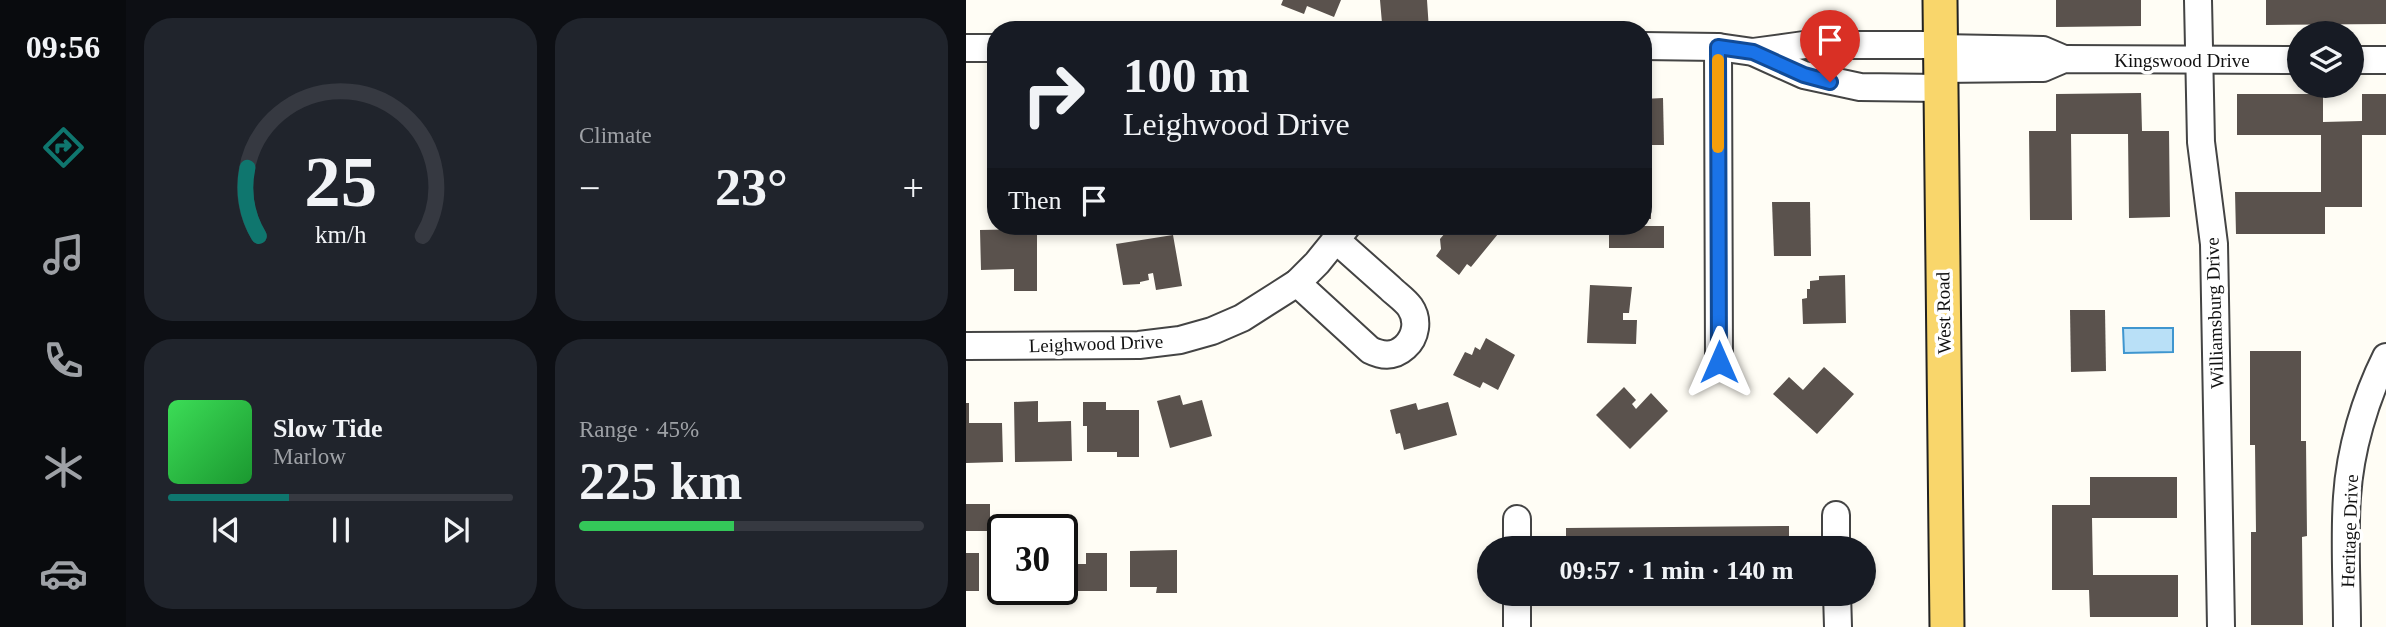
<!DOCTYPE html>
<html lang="en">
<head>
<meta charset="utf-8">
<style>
  :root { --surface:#171b24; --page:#20242c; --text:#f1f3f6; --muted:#9ea1a6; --line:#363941; --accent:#0f766e }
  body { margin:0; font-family:"Times New Roman",serif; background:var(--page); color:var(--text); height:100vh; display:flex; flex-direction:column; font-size:26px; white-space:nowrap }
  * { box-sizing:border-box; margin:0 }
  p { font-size:23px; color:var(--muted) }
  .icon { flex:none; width:38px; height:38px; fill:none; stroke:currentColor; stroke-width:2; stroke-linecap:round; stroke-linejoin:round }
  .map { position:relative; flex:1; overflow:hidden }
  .sheet { display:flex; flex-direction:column; gap:18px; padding:18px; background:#0d0f14; width:840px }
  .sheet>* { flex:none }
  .banner { position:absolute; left:21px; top:21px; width:665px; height:214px; border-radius:28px; box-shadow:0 4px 10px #0003; background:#171b24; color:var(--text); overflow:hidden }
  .tools { position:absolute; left:1321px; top:21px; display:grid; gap:14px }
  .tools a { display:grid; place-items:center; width:77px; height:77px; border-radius:50%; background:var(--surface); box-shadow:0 4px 10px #0003; font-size:35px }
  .speed { position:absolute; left:21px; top:514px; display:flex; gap:14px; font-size:35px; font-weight:700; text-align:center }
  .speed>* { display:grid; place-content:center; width:91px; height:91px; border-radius:50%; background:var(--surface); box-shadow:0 4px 10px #0003; line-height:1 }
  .speed .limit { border:4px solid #111; border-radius:10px; background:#fff; color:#111 }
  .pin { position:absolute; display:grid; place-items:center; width:60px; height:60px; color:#fff; margin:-72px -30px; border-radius:50% 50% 50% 0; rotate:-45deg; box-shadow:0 0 7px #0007 }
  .pin .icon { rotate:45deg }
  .me { position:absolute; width:77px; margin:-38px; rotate:0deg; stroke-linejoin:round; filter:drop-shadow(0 0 5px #0008) }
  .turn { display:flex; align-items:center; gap:24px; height:147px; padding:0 21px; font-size:32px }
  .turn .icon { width:91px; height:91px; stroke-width:2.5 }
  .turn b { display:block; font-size:49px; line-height:60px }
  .then { display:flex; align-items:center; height:66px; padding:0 21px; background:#0003; gap:14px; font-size:26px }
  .big { font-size:52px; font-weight:700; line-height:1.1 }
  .sheet .card { flex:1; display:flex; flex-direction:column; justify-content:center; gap:10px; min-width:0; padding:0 24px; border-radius:28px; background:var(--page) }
  .sheet .dial { align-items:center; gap:0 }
  .dial svg { height:182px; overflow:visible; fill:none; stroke:var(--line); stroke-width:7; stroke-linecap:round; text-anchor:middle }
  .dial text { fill:var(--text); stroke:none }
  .song { display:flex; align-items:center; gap:21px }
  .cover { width:84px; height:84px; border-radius:10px; background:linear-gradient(135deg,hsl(130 70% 55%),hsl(130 70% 35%)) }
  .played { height:7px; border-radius:4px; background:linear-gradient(90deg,var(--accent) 35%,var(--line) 35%) }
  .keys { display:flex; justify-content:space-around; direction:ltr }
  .heat { display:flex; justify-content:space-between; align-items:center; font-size:38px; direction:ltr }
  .charge { height:10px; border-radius:5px; background:linear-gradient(90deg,#34c759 45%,var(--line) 0) }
  .sheet .tiles { flex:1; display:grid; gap:18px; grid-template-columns:repeat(2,1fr) }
  .trip { position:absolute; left:511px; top:536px; width:399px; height:70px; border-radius:35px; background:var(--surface); box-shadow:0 4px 10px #0003; font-weight:700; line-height:70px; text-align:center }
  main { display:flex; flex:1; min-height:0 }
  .tabs { display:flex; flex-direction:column; width:126px; justify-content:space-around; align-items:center; background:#090b0e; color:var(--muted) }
  .tabs .icon { width:49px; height:49px }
  .tabs .current { color:var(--accent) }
  .tabs b { font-size:32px; color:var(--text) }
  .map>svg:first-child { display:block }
</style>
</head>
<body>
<main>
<nav class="tabs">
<b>09:56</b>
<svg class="icon current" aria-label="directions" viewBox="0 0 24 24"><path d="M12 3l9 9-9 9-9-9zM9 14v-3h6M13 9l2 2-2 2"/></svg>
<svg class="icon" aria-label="music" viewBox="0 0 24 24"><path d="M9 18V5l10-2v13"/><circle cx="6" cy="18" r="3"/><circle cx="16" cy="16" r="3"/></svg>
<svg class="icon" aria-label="phone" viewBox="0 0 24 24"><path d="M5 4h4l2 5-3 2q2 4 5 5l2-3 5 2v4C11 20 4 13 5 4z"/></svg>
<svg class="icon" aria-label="climate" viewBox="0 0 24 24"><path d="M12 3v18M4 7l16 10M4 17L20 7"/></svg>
<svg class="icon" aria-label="car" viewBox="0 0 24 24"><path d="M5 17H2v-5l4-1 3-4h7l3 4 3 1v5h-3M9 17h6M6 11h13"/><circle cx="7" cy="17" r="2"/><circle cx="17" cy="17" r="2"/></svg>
</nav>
<section class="sheet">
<div class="tiles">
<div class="card dial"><svg viewBox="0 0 100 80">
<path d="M14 69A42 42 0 1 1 86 69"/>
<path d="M14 69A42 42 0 0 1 9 39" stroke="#0f766e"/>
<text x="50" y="56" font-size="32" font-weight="700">25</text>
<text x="50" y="72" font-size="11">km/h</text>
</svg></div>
<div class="card"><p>Climate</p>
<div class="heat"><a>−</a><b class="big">23°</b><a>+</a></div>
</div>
<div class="card">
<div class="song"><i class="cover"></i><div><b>Slow Tide</b><p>Marlow</p></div></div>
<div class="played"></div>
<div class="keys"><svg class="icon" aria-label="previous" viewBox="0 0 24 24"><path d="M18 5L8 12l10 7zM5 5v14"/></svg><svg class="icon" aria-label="pause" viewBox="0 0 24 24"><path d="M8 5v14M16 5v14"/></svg><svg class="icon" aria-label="next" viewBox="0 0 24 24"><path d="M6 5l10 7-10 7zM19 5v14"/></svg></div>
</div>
<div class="card"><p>Range · 45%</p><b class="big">225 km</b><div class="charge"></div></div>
</div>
</section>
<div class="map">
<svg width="1420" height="627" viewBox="0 0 1420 627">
  <rect width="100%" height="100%" fill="#fffdf5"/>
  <path fill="#b9e0f7" stroke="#3f96cf" stroke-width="2" d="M1157 328H1207V352L1158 353Z"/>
  <g fill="#5a524d">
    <path d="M317 0H375L368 17 341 6 338 14 315 5Z"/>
    <path d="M414 0H461L463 30H408L407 23H416Z"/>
    <path d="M1090 0H1175V26L1090 27Z"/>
    <path d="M1300 0H1420V24L1300 25Z"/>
    <path d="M1175 93 1176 131H1203L1204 217 1163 218 1162 134H1105L1106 220H1064L1063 131H1090V94Z"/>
    <path d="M1271 94H1357V122L1396 121V94H1420V135H1396V207H1359V234H1270L1269 192H1355V135H1271Z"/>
    <path d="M697 98 698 145H677V99Z"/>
    <rect x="677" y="200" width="8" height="19"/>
    <path d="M806 202H844L845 256H808Z"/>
    <path d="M482 226H522L532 234 505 267 501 264 493 275 470 256 475 249 474 239 484 227Z"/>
    <rect x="643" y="226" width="55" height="22"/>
    <path d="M71 229V291H48V269L15 270 14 230Z"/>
    <path d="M207 235 216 286 190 290 187 273 182 274 183 280 174 282V284L157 285 150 244Z"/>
    <path d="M879 275 880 323 837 324 836 299 841 298V289H844V281L853 280V276Z"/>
    <path d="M624 285 666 287 663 313H657V320H671L670 344 621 343Z"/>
    <path d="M1104 310H1139L1140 371 1105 372Z"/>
    <path d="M520 338 549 355 532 390 517 382 514 388 487 375 499 352 506 355 509 347 514 350Z"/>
    <path d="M1284 351H1335V441H1340L1341 536 1336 537 1337 625H1285V532H1290L1289 445H1284Z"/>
    <path d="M858 367 888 394 851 434 807 394 823 377 837 390Z"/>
    <path d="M658 387 670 400 666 404 670 409 685 393 702 411 664 449 630 415Z"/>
    <path d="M214 395 217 405 236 400 246 436 204 448 191 401Z"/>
    <path d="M72 401V422L105 421 106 461 49 462 48 402Z"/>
    <path d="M117 402H140V410H173V457H151V452H121V426H117Z"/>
    <path d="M482 402 491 435 438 450 434 433 430 434 424 410 450 403 452 410Z"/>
    <path d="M0 403H3V423H36L37 462 0 463Z"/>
    <path d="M1124 477H1211V518H1126L1127 575H1212V617H1124L1123 590H1086V505H1124Z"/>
    <rect x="0" y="504" width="24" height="27"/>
    <path d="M823 526V548H600V528Z"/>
    <path d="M211 550V593H190L191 587H164V551Z"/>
    <rect x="0" y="553" width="13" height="38"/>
    <path d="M120 553H141V591H99V564H120Z"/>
  </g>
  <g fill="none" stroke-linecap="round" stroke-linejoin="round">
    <g stroke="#444" stroke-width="30">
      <g id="minor">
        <path d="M1232 0 1235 142 1248 244 1255 627"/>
        <path d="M677 46 752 47 787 52 838 75 894 87 974 88"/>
        <path d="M752 47 753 362"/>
        <path d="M0 48H30"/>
        <path d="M974 48 1077 50 1098 59"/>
        <path d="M787 52 838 45H974"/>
        <path d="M1386 60H1420"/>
        <path d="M974 69 1077 68 1098 59 1334 60"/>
        <path d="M331 283 404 350C416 356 428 357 439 347 450 337 453 320 444 307 439 300 430 294 424 288 406 272 388 256 370 240"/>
        <path d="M0 346 173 345 214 340 246 331 276 318 331 283 351 263 381 226"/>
        <path d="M870 515V548"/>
        <path d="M551 519V548"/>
        <path d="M551 593V627"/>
        <path d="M871 593 872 627"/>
        <path d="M1381 627C1381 584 1378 540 1381 497 1384 450 1399 399 1420 357"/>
      </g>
    </g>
    <g stroke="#222" stroke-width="37">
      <path id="major" d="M974 0 981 627"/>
    </g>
    <use href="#minor" stroke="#fff" stroke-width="26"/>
    <use href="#major" stroke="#f9d66b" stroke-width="33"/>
  </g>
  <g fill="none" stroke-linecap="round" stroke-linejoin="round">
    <g stroke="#114b97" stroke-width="18">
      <path id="route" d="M753 362 752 47 787 52 838 75 864 82"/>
    </g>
    <use href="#route" stroke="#1a73e8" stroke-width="12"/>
    <path stroke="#f59e0b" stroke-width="12" d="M752 60V147"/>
  </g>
  <g text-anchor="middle" stroke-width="7" stroke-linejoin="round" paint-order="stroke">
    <g font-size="19" fill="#111" stroke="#fff">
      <text x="1216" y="67">Kingswood Drive</text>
      <text transform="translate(977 313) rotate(-91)" y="7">West Road</text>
      <text transform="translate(1248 313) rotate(-92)" y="7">Williamsburg Drive</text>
      <text transform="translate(130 343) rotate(-2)" y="7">Leighwood Drive</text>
      <text transform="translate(1383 531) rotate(-88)" y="7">Heritage Drive</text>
    </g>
  </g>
</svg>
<div class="tools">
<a><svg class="icon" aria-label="layers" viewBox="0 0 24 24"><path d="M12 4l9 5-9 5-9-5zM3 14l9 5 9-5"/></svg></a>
</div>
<div class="speed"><div class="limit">30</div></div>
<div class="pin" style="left:864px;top:82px;background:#d93025"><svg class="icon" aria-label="arrive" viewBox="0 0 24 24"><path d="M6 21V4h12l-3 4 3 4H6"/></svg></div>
<svg class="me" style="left:753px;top:362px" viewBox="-20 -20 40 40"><path d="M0-17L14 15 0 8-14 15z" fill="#1a73e8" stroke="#fff" stroke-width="4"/></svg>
<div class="trip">09:57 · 1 min · 140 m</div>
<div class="banner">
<div class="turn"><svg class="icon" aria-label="right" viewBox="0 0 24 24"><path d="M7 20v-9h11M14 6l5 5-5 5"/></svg><div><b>100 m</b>Leighwood Drive</div></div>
<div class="then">Then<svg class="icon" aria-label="arrive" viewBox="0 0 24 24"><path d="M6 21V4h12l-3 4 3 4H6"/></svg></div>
</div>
</div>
</main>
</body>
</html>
